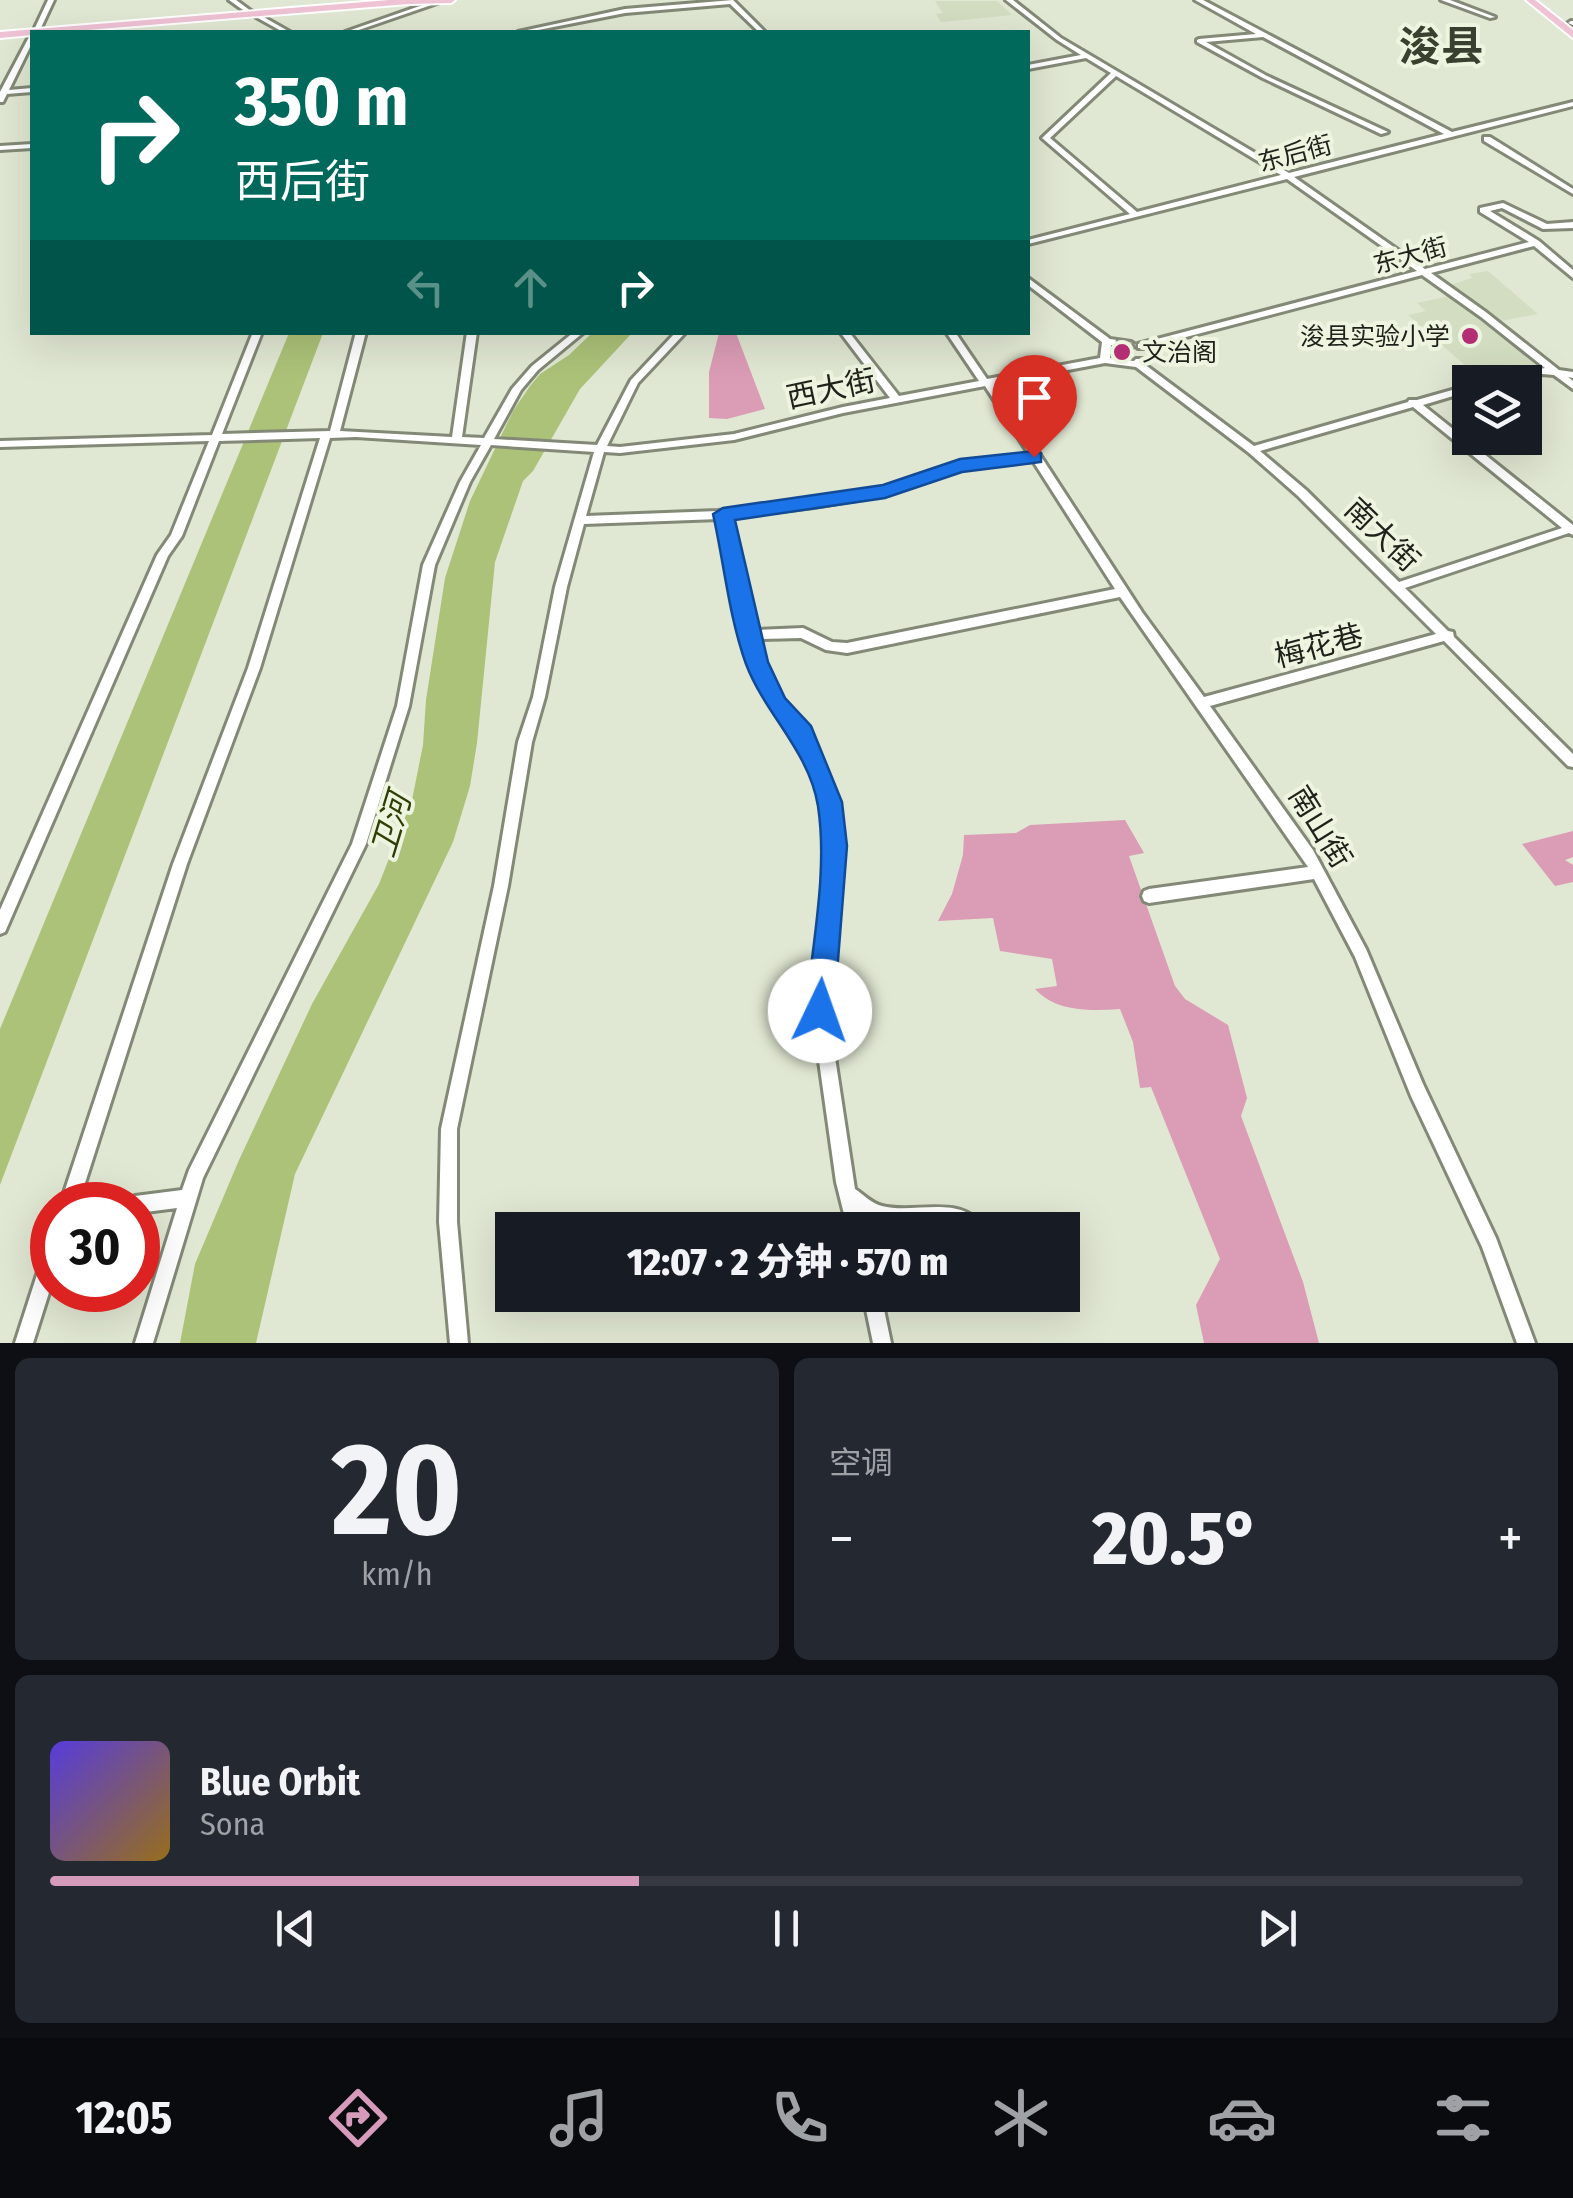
<!DOCTYPE html>
<html lang="zh">
<head>
<meta charset="utf-8">
<style>
  :root { --surface:#171b24; --page:#242831; --text:#f1f3f6; --muted:#9ea1a6; --line:#363941; --accent:#d69abb }
  body { margin:0; font-family:"Fira Sans Condensed","Noto Sans SC",sans-serif; background:var(--page); color:var(--text); height:100vh; display:flex; flex-direction:column; font-size:38px; white-space:nowrap }
  * { box-sizing:border-box; margin:0 }
  p { font-size:32px; color:var(--muted) }
  .icon { flex:none; width:55px; height:55px; fill:none; stroke:currentColor; stroke-width:2; stroke-linecap:round; stroke-linejoin:round }
  .map { position:relative; height:1343px; overflow:hidden }
  .sheet { display:flex; flex-direction:column; gap:15px; padding:15px; background:#0d0f14; flex:1 }
  .sheet>* { flex:none }
  .top-card { position:absolute; left:30px; top:30px; width:1000px; height:305px; border-radius:0px; box-shadow:0 10px 40px #0002; background:#00695c; color:#fff; overflow:hidden }
  .buttons { position:absolute; left:1452px; top:365px; display:grid; gap:20px }
  .buttons a { display:grid; place-items:center; width:90px; height:90px; border-radius:0px; background:var(--surface); box-shadow:0 10px 40px #0002; font-size:50px }
  .speed { position:absolute; left:30px; top:1182px; display:flex; gap:20px; font-size:50px; font-weight:700; text-align:center }
  .speed>* { display:grid; place-content:center; width:130px; height:130px; border-radius:50%; background:var(--surface); box-shadow:0 10px 40px #0002; line-height:1 }
  .speed .limit { border:15px solid #d22; background:#fff; color:#111 }
  .pin { position:absolute; display:grid; place-items:center; width:85px; height:85px; color:#fff; margin:-102px -42px; border-radius:50% 50% 50% 0; rotate:-45deg; box-shadow:0 0 10px #0007 }
  .pin .icon { rotate:45deg }
  .me { position:absolute; width:110px; margin:-55px; rotate:3deg; stroke-linejoin:round; filter:drop-shadow(0 0 8px #0008) }
  .turn { display:flex; align-items:center; gap:35px; height:210px; padding:0 40px; font-size:45px }
  .turn .icon { width:130px; height:130px; stroke-width:2.5 }
  .turn b { display:block; font-size:70px; line-height:85px }
  .lanes { display:flex; align-items:center; height:95px; padding:0 40px; background:#0003; justify-content:center; gap:50px; direction:ltr }
  .lanes .off { opacity:.35 }
  .big { font-size:75px; font-weight:800; line-height:1.1 }
  .sheet .tile { flex:1; display:flex; flex-direction:column; justify-content:center; gap:15px; min-width:0; padding:0 35px; border-radius:15px; background:var(--page) }
  .sheet .dial { align-items:center; gap:0 }
  .dial b { font-size:130px; line-height:1 }
  .song { display:flex; align-items:center; gap:30px }
  .cover { width:120px; height:120px; border-radius:15px; background:linear-gradient(135deg,hsl(250 70% 55%),hsl(40 70% 35%)) }
  .played { height:10px; border-radius:5px; background:linear-gradient(90deg,var(--accent) 40%,var(--line) 40%) }
  .keys { display:flex; justify-content:space-around; direction:ltr }
  .heat { display:flex; justify-content:space-between; align-items:center; font-size:55px; direction:ltr }
  .sheet .tiles { flex:1; display:grid; gap:15px; grid-template-columns:1fr 1fr }
  .tile:last-child { grid-column:span 2 }
  .trip { position:absolute; left:495px; top:1212px; width:585px; height:100px; border-radius:0px; background:var(--surface); box-shadow:0 10px 40px #0002; font-weight:800; line-height:100px; text-align:center }
  .dock { display:flex; height:160px; justify-content:space-around; align-items:center; background:#090b0e; color:var(--muted) }
  .dock .icon { width:70px; height:70px }
  .dock .on { color:var(--accent) }
  .dock b { font-size:45px; color:var(--text) }
  .map>svg:first-child { display:block }
</style>
</head>
<body>
<div class="map">
<svg width="1573" height="1343" viewBox="0 0 1573 1343">
  <rect width="100%" height="100%" fill="#e0e7d2"/>
  <g fill="#d3ddc1">
    <path d="M935 1H997L1012 15 941 22 936 14 943 13Z"/>
    <path d="M1488 271 1538 314 1491 323 1547 367 1484 382 1408 315 1426 311 1417 303 1459 294 1450 285 1472 278 1469 274Z"/>
  </g>
  <g fill="#db9cb5">
    <path d="M719 333H736L765 409 727 419 709 418V372Z"/>
    <path d="M1125 820 1144 853 1129 856 1175 986 1185 999 1228 1025 1247 1098 1241 1116 1303 1282 1319 1343H1204L1196 1305 1220 1259 1151 1087 1140 1088 1133 1042 1120 1009C1090 1011 1056 1012 1035 989L1057 986 1052 959 1000 951 993 918 938 921 952 894 963 855 964 835 1016 833 1030 825Z"/>
    <path d="M1573 831V857L1565 860 1573 865V882L1555 886 1522 844Z"/>
  </g>
  <g fill="#acc278">
    <path d="M289 333H323L0 1185V1029Z"/>
    <path d="M592 333H632L580 389 533 471 523 481 495 562 477 743 470 786 453 842 295 1174 256 1343H180L195 1264 239 1160 312 1004 379 884 412 800 423 745 426 700 445 578 470 501 513 411 530 386 540 374 569 355Z"/>
  </g>
  <g fill="none" stroke-linecap="round" stroke-linejoin="round">
    <g stroke="#828976" stroke-width="6">
      <g id="minor">
        <path d="M48 0H54L39 32H33Z"/>
        <path d="M229 0H236L255 14 250 15Z"/>
        <path d="M437 0 443 1 353 32H345Z"/>
        <path d="M733 0 765 32H759L730 4 625 13 528 32H518L625 9Z"/>
        <path d="M1006 0H1013L1061 38 1289 173 1444 134 1263 37 1206 42 1267 76 1388 132 1381 134 1263 78 1197 42V40L1199 39 1256 34 1195 0H1203L1452 132 1573 102V106L1294 177 1425 269 1529 242 1480 212V208L1503 203 1547 224 1573 222V228L1543 229 1502 208 1490 211 1539 241 1573 270V278L1534 246 1431 273 1487 313 1559 370 1573 372V378L1568 377 1573 381V389L1554 375 1542 374 1503 382H1487L1492 379 1545 368 1481 317 1422 275 1144 348H1138V344L1417 271 1287 179 1028 244V240L1130 214 1042 138 1111 73 1086 58 1028 69V65L1081 55 1057 40ZM1116 76 1281 175 1137 212 1050 138Z"/>
        <path d="M1441 0H1450L1495 17 1490 18Z"/>
        <path d="M256 15H260L290 32H283L256 17Z"/>
        <path d="M1571 21H1573V25L1568 23Z"/>
        <path d="M32 35V43L9 90 32 88V92L7 94 3 102H0V92L29 37Z"/>
        <path d="M1484 137H1490L1573 189V194L1484 141Z"/>
        <path d="M32 144V148L0 150V146Z"/>
        <path d="M1028 278 1110 339 1131 342 1136 345 1131 348 1111 345 1110 358 1134 361 1136 359H1142L1144 364 1254 446 1408 402 1409 400H1417L1470 385V391L1423 405 1573 525V535L1569 533 1405 588 1448 631 1453 632 1454 637 1573 754V767L1568 766 1444 641 1210 706 1313 850 1366 949 1423 1084 1496 1238 1535 1343H1517L1482 1247 1411 1096 1355 957 1314 879 1149 903 1144 901 1142 896 1144 891 1149 889 1308 867 1120 597 847 653 826 650 801 638 758 639 763 662 782 701 807 729 837 802 841 846 828 1011 855 1189C864 1195 871 1203 882 1206 914 1215 965 1192 984 1230 968 1230 958 1226 944 1225 910 1223 896 1230 862 1216L866 1230H848L836 1182 812 1011 827 846 823 802 797 736 772 708 751 662 719 519 584 524 567 587 545 697 532 742 508 886 457 1129V1222L468 1343H450L439 1222 441 1129 494 886 518 742 533 697 555 587 594 452 491 445 470 482 435 565 409 706 366 844 203 1178 153 1343H135L177 1208 138 1213V1205H126L129 1199 135 1196 182 1190 189 1170 352 844 397 706 423 565 460 482 481 445 356 437 330 438 260 668 187 864 78 1205H60L173 864 248 668 320 438 219 441 182 536 168 556 5 932 0 934V910L157 555 171 535 209 441 0 447V441L212 435 253 332H262L222 434 330 431 356 332H366L340 431 452 437 467 332H477L462 437 484 438 512 389 532 366 574 332H584L538 370 521 390 494 439 597 445 631 380 676 332H686L638 383 607 446 620 447 734 434 843 407 890 398 840 332H849L899 396 979 381 946 332H955L987 379 1100 358 1102 342 1028 285ZM1105 363 1136 367 1248 452 1298 496 1436 634 1204 697 1142 612 994 384ZM985 386 1029 454 960 462 883 488 814 499 718 511 586 516 604 452 620 453 734 440 843 413ZM1413 407 1562 528 1399 582 1306 490 1260 451ZM1033 461 1115 589 847 643 832 642 803 628 756 630 729 517 814 507 885 495 961 468Z"/>
        <path d="M52 1247V1283L33 1343H15L43 1256 46 1250Z"/>
        <path d="M863 1295H881L891 1343H873Z"/>
      </g>
    </g>
    <g stroke="#fff" stroke-width="4">
      <g id="major">
        <path d="M389 0H455L451 3 408 4 63 32H32V35L0 38V32Z"/>
        <path d="M1526 0H1535L1573 30V38Z"/>
      </g>
    </g>
    <use href="#minor" fill="#fff" fill-rule="evenodd"/>
    <use href="#major" fill="#efc2d4" fill-rule="evenodd"/>
  </g>
  <path fill="#a3a998" d="M1117 339 1134 346 1132 356 1115 355Z"/>
  <path fill="#bec5b1" stroke="#858a7c" stroke-width="2.5" d="M1117 339 1132 341 1134 346 1117 345Z"/>
  <path fill="#1a73e8" stroke="#114b97" stroke-width="2.5" d="M1034 451 1041 453V462L962 472 885 498 735 520 768 662 785 698 811 726 842 802 847 846 834 1011 830 1021 820 1025 810 1021 806 1011C812 945 828 872 818 806 809 751 765 714 746 664 729 617 724 563 713 514L723 508 883 485 960 459Z"/>
  <g fill="#b42e73" stroke="#edf4df" stroke-width="4">
    <circle cx="1470" cy="336" r="10"/>
    <circle cx="1122" cy="352" r="10"/>
  </g>
  <g text-anchor="middle" stroke-width="8" stroke-linejoin="round" paint-order="stroke">
    <g font-size="25" fill="#1f221a" stroke="#edf4df">
      <text transform="translate(1295 153) rotate(-15)" y="9">东后街</text>
      <text transform="translate(1410 255) rotate(-15)" y="9">东大街</text>
    </g>
    <g font-size="25" fill="#1f221a" stroke="#edf4df" text-anchor="end">
      <text x="1450" y="345">浚县实验小学</text>
      <text x="1142" y="361" text-anchor="start">文治阁</text>
    </g>
    <g font-size="30" fill="#1f221a" stroke="#edf4df">
      <text transform="translate(831 389) rotate(-12)" y="10">西大街</text>
      <text transform="translate(1382 535) rotate(44)" y="10">南大街</text>
      <text transform="translate(1319 646) rotate(-15)" y="10">梅花巷</text>
      <text transform="translate(1320 827) rotate(58)" y="10">南山街</text>
    </g>
    <g font-size="32" font-style="italic" fill="#313e05" stroke="#edf4df">
      <text transform="translate(391 825) rotate(-73)" y="11">卫河</text>
    </g>
    <g font-size="42" font-weight="bold" fill="#3a402f" stroke="#edf4df">
      <text x="1441" y="61">浚县</text>
    </g>
  </g>
</svg>
<div class="buttons">
<a><svg class="icon" aria-label="layers" viewBox="0 0 24 24"><path d="M12 4l9 5-9 5-9-5zM3 14l9 5 9-5"/></svg></a>
</div>
<div class="speed"><div class="limit">30</div></div>
<div class="pin" style="left:1034px;top:457px;background:#d93025"><svg class="icon" aria-label="arrive" viewBox="0 0 24 24"><path d="M6 21V4h12l-3 4 3 4H6"/></svg></div>
<svg class="me" style="left:820px;top:1011px" viewBox="-20 -20 40 40"><circle r="19" fill="#fff"/><path d="M0-13L10 11 0 6-10 11z" fill="#1a73e8"/></svg>
<div class="trip">12:07 · 2 分钟 · 570 m</div>
<div class="top-card">
<div class="turn"><svg class="icon" aria-label="right" viewBox="0 0 24 24"><path d="M7 20v-9h11M14 6l5 5-5 5"/></svg><div><b>350 m</b>西后街</div></div>
<div class="lanes"><svg class="icon off" aria-label="left" viewBox="0 0 24 24"><path d="M17 20v-9H6M10 6l-5 5 5 5"/></svg><svg class="icon off" aria-label="ahead" viewBox="0 0 24 24"><path d="M12 20V5M6 11l6-6 6 6"/></svg><svg class="icon" aria-label="right" viewBox="0 0 24 24"><path d="M7 20v-9h11M14 6l5 5-5 5"/></svg></div>
</div>
</div>
<section class="sheet">
<div class="tiles">
<div class="tile dial"><b>20</b><p>km/h</p></div>
<div class="tile"><p>空调</p>
<div class="heat"><a>−</a><b class="big">20.5°</b><a>+</a></div>
</div>
<div class="tile">
<div class="song"><i class="cover"></i><div><b>Blue Orbit</b><p>Sona</p></div></div>
<div class="played"></div>
<div class="keys"><svg class="icon" aria-label="previous" viewBox="0 0 24 24"><path d="M18 5L8 12l10 7zM5 5v14"/></svg><svg class="icon" aria-label="pause" viewBox="0 0 24 24"><path d="M8 5v14M16 5v14"/></svg><svg class="icon" aria-label="next" viewBox="0 0 24 24"><path d="M6 5l10 7-10 7zM19 5v14"/></svg></div>
</div>
</div>
</section>
<nav class="dock">
<b>12:05</b>
<svg class="icon on" aria-label="directions" viewBox="0 0 24 24"><path d="M12 3l9 9-9 9-9-9zM9 14v-3h6M13 9l2 2-2 2"/></svg>
<svg class="icon" aria-label="music" viewBox="0 0 24 24"><path d="M9 18V5l10-2v13"/><circle cx="6" cy="18" r="3"/><circle cx="16" cy="16" r="3"/></svg>
<svg class="icon" aria-label="phone" viewBox="0 0 24 24"><path d="M5 4h4l2 5-3 2q2 4 5 5l2-3 5 2v4C11 20 4 13 5 4z"/></svg>
<svg class="icon" aria-label="climate" viewBox="0 0 24 24"><path d="M12 3v18M4 7l16 10M4 17L20 7"/></svg>
<svg class="icon" aria-label="car" viewBox="0 0 24 24"><path d="M5 17H2v-5l4-1 3-4h7l3 4 3 1v5h-3M9 17h6M6 11h13"/><circle cx="7" cy="17" r="2"/><circle cx="17" cy="17" r="2"/></svg>
<svg class="icon" aria-label="filters" viewBox="0 0 24 24"><path d="M4 7h16M4 17h16"/><circle cx="9" cy="7" r="2"/><circle cx="15" cy="17" r="2"/></svg>
</nav>
</body>
</html>
